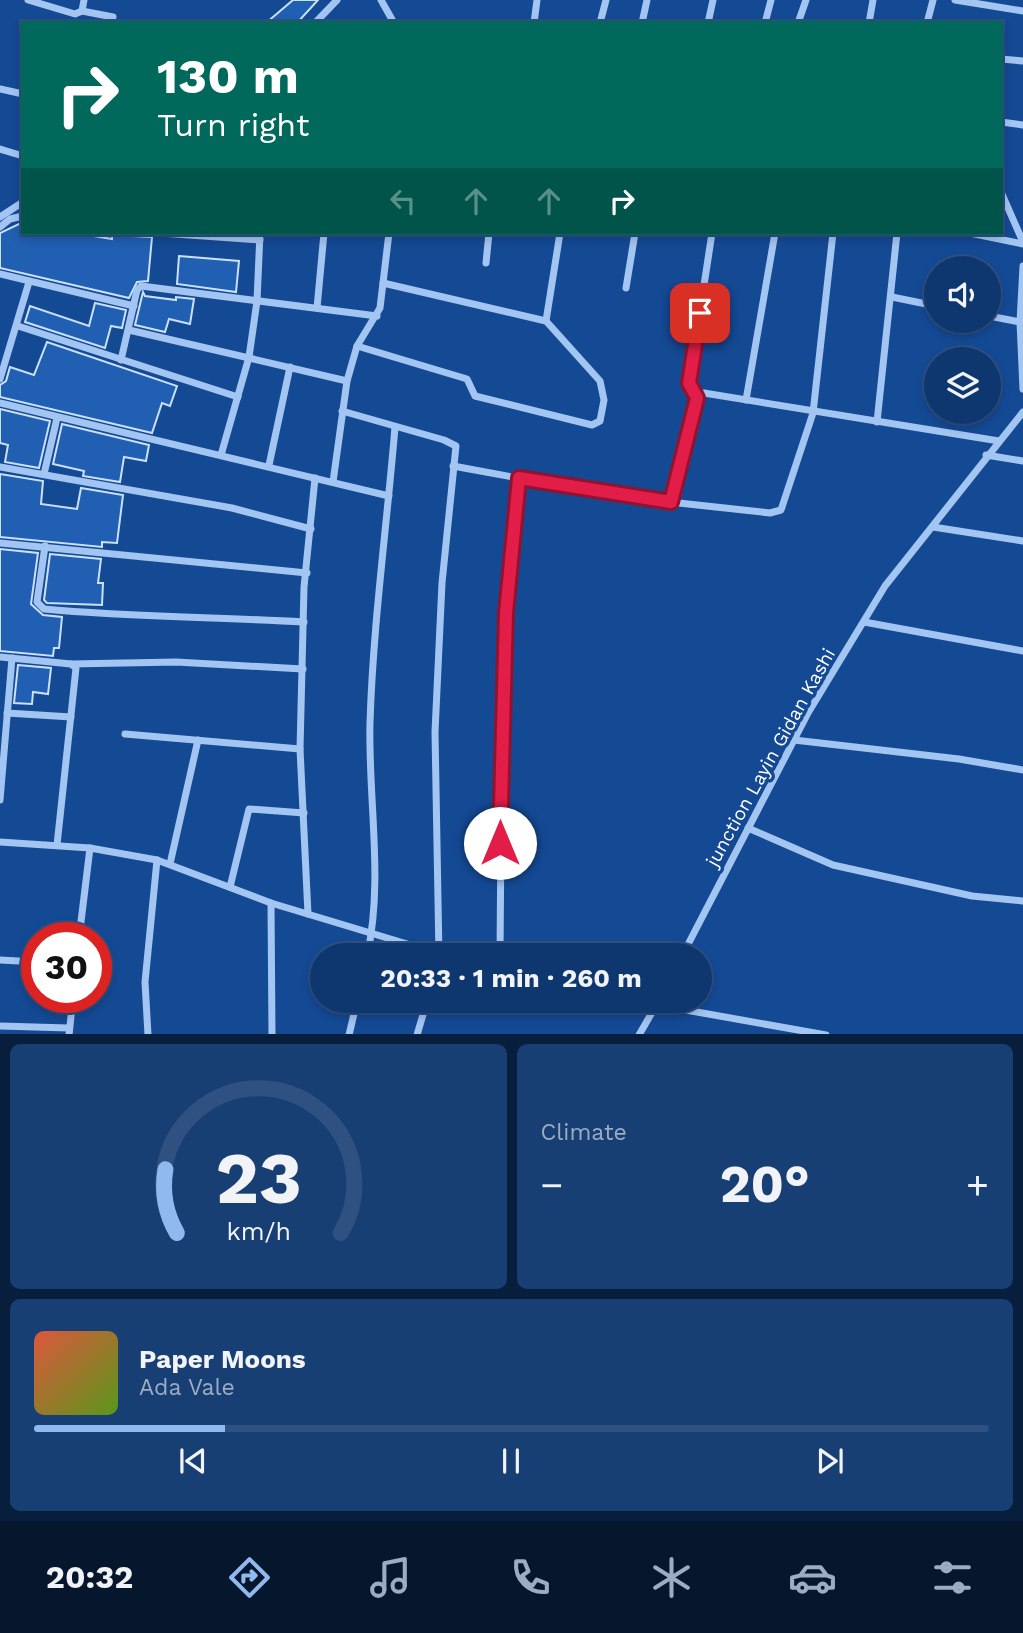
<!DOCTYPE html>
<html lang="en">
<head>
<meta charset="utf-8">
<style>
  :root { --surface:#0f376f; --page:#183f74; --text:#f1f3f6; --muted:#9bacc3; --line:#2f5182; --accent:#90b9f0 }
  body { margin:0; font-family:"Work Sans",sans-serif; background:var(--page); color:var(--text); height:100vh; display:flex; flex-direction:column; font-size:26px; white-space:nowrap }
  * { box-sizing:border-box; margin:0 }
  p { font-size:23px; color:var(--muted) }
  .icon { flex:none; width:38px; height:38px; fill:none; stroke:currentColor; stroke-width:2; stroke-linecap:round; stroke-linejoin:round }
  .map { position:relative; height:1034px; overflow:hidden }
  .panel { display:flex; flex-direction:column; gap:10px; padding:10px; background:#081e3d; flex:1 }
  .panel>* { flex:none }
  .top-card { position:absolute; left:21px; top:21px; width:982px; height:214px; border-radius:0px; box-shadow:0 4px 10px #0003,0 0 0 2px var(--line); background:#00695c; color:#fff; overflow:hidden }
  .fabs { position:absolute; left:924px; top:256px; display:grid; gap:14px }
  .fabs a { display:grid; place-items:center; width:77px; height:77px; border-radius:50%; background:var(--surface); box-shadow:0 4px 10px #0003,0 0 0 2px var(--line); font-size:35px }
  .speed { position:absolute; left:21px; top:922px; display:flex; gap:14px; font-size:35px; font-weight:700; text-align:center }
  .speed>* { display:grid; place-content:center; width:91px; height:91px; border-radius:50%; background:var(--surface); box-shadow:0 4px 10px #0003,0 0 0 2px var(--line); line-height:1 }
  .speed .limit { border:10px solid #d22; background:#fff; color:#111 }
  .pin { position:absolute; display:grid; place-items:center; width:60px; height:60px; color:#fff; margin:-30px; border-radius:14px; box-shadow:0 4px 10px #0006 }
  .me { position:absolute; width:77px; margin:-38px; rotate:0deg; stroke-linejoin:round; filter:drop-shadow(0 0 5px #0008) }
  .turn { display:flex; align-items:center; gap:24px; height:147px; padding:0 21px; font-size:32px }
  .turn .icon { width:91px; height:91px; stroke-width:2.5 }
  .turn b { display:block; font-size:49px; line-height:60px }
  .lanes { display:flex; align-items:center; height:66px; padding:0 21px; background:#0003; justify-content:center; gap:35px; direction:ltr }
  .lanes .off { opacity:.35 }
  .big { font-size:52px; font-weight:700; line-height:1.1 }
  .panel .tile { flex:1; display:flex; flex-direction:column; justify-content:center; gap:10px; min-width:0; padding:0 24px; border-radius:10px; background:var(--page) }
  .panel .dial { align-items:center; gap:0 }
  .dial svg { height:182px; overflow:visible; fill:none; stroke:var(--line); stroke-width:7; stroke-linecap:round; text-anchor:middle }
  .dial text { fill:var(--text); stroke:none }
  .song { display:flex; align-items:center; gap:21px }
  .cover { width:84px; height:84px; border-radius:10px; background:linear-gradient(135deg,hsl(10 70% 55%),hsl(90 70% 35%)) }
  .played { height:7px; border-radius:4px; background:linear-gradient(90deg,var(--accent) 20%,var(--line) 20%) }
  .keys { display:flex; justify-content:space-around; direction:ltr }
  .heat { display:flex; justify-content:space-between; align-items:center; font-size:38px; direction:ltr }
  .panel .tiles { flex:1; display:grid; gap:10px; grid-template-columns:1fr 1fr }
  .tile:last-child { grid-column:span 2 }
  .trip { position:absolute; left:310px; top:943px; width:402px; height:70px; border-radius:35px; background:var(--surface); box-shadow:0 4px 10px #0003,0 0 0 2px var(--line); font-weight:700; line-height:70px; text-align:center }
  .dock { display:flex; height:112px; justify-content:space-around; align-items:center; background:#06162c; color:var(--muted) }
  .dock .icon { width:49px; height:49px }
  .dock .current { color:var(--accent) }
  .dock b { font-size:32px; color:var(--text) }
  .map>svg:first-child { display:block }
</style>
</head>
<body>
<div class="map">
<svg width="1023" height="1035" viewBox="0 0 1023 1035">
  <rect width="100%" height="100%" fill="#144994"/>
  <g fill="#215fb3" stroke="#cae0fd" stroke-width="2">
    <path d="M293 0H318L297 23H266Z"/>
    <path d="M23 222V233H76L112 239V235L152 237 148 281 137 282 129 298 0 268V233Z"/>
    <path d="M179 256 239 261 236 292 177 284Z"/>
    <path d="M143 292 145 296 176 300V297L194 299 190 324 169 319 165 332 135 325Z"/>
    <path d="M95 303 126 310 122 328 111 326 105 348 25 322 30 306 89 326Z"/>
    <path d="M47 342 177 386 170 406 162 403 152 433 0 397V385L6 381 10 367 34 375Z"/>
    <path d="M0 409 50 421 39 468 5 462 8 445 0 443Z"/>
    <path d="M62 424 149 445 146 461 124 457 120 482 83 476 84 471 53 464Z"/>
    <path d="M0 474 43 481 41 504 77 509 81 488 123 495 117 543 102 542V547L0 537Z"/>
    <path d="M0 549 38 553 31 604 43 615 62 617 59 648H54L53 656 0 651Z"/>
    <path d="M50 554 101 559 98 583H103L102 605 47 603 44 600Z"/>
    <path d="M18 665 51 668 48 694 33 692 32 704 14 703Z"/>
  </g>
  <g fill="none" stroke-linecap="round" stroke-linejoin="round">
    <g stroke="#a3c5f2" stroke-width="7">
      <path d="M28 0 75 14 82 11 113 17"/>
      <path d="M381 0 394 23"/>
      <path d="M955 0 1023 11"/>
      <path d="M82 11 84 0"/>
      <path d="M315 23 337 0"/>
      <path d="M534 23 537 0"/>
      <path d="M600 23 606 0"/>
      <path d="M642 23 647 0"/>
      <path d="M708 23 713 0"/>
      <path d="M765 23 771 0"/>
      <path d="M798 23 806 0"/>
      <path d="M869 23 873 0"/>
      <path d="M927 23 933 0"/>
      <path d="M1001 59 1023 61"/>
      <path d="M0 89 23 94"/>
      <path d="M1001 122 1023 125"/>
      <path d="M0 149 23 156"/>
      <path d="M1001 192 1023 242"/>
      <path d="M0 217 23 202"/>
      <path d="M0 227 10 219 23 216"/>
      <path d="M161 233 260 240"/>
      <path d="M970 233 1023 244"/>
      <path d="M486 263 489 233"/>
      <path d="M1023 266 1020 322 1023 389"/>
      <path d="M0 274 134 306"/>
      <path d="M626 288 635 233"/>
      <path d="M892 297 936 306"/>
      <path d="M317 308 324 233"/>
      <path d="M989 316 1020 322"/>
      <path d="M546 321 560 233"/>
      <path d="M18 326 238 397"/>
      <path d="M129 330 347 381"/>
      <path d="M357 346 467 379 475 396 592 425 600 421 604 400 600 381 546 321 383 283"/>
      <path d="M121 360 137 290 141 286 377 316"/>
      <path d="M0 379 29 282"/>
      <path d="M697 398 689 383 712 233"/>
      <path d="M746 400 775 233"/>
      <path d="M0 403 389 496"/>
      <path d="M342 411 444 440 456 446 442 583 435 732 439 956"/>
      <path d="M877 422 897 233"/>
      <path d="M221 455 249 357 257 301 260 233"/>
      <path d="M986 455 1023 461"/>
      <path d="M269 465 290 367"/>
      <path d="M453 466 615 496 770 513 781 510 813 413 833 233"/>
      <path d="M0 467 232 508 311 529"/>
      <path d="M44 474 57 418"/>
      <path d="M333 482 347 381 357 346 380 308 389 233"/>
      <path d="M671 502 693 410 697 398 704 393 999 441"/>
      <path d="M933 527 1023 541"/>
      <path d="M0 543 307 573"/>
      <path d="M45 546 37 602 44 609C130 617 217 617 304 622"/>
      <path d="M864 622 1023 651"/>
      <path d="M0 657 71 664 76 668 57 845"/>
      <path d="M71 664 176 662 303 669"/>
      <path d="M7 713 71 717"/>
      <path d="M125 734 300 749"/>
      <path d="M794 740 959 759 1023 770"/>
      <path d="M0 800 12 658"/>
      <path d="M748 828 833 865 972 896 1023 901"/>
      <path d="M0 842 90 848 157 860 271 903 447 956"/>
      <path d="M170 864 198 740"/>
      <path d="M230 887 249 809 304 813"/>
      <path d="M271 903 272 1035"/>
      <path d="M308 914 300 749 304 587 315 478"/>
      <path d="M79 938 90 848"/>
      <path d="M367 956C384 881 368 799 370 723 373 624 387 525 395 427"/>
      <path d="M500 956 502 707 506 613 519 478"/>
      <path d="M682 956 808 713 885 586 1023 412"/>
      <path d="M0 960 37 962"/>
      <path d="M635 1001 826 1035"/>
      <path d="M0 1026 69 1028"/>
      <path d="M69 1035 73 998"/>
      <path d="M148 1035 145 982 157 860"/>
      <path d="M349 1035 357 1001"/>
      <path d="M417 1035 427 1001"/>
      <path d="M639 1035 658 1002"/>
    </g>
  </g>
  <g fill="none" stroke-linecap="round" stroke-linejoin="round">
    <g stroke="#92132f" stroke-width="18">
      <path id="route" d="M500 843 506 613 519 478 671 502 697 398 689 383 700 313"/>
    </g>
    <use href="#route" stroke="#e11d48" stroke-width="12"/>
  </g>
  <g text-anchor="middle" stroke-width="7" stroke-linejoin="round" paint-order="stroke">
    <g font-size="19" fill="#fff" stroke="#144994">
      <text transform="translate(770 757) rotate(-61)" y="7">junction Layin Gidan Kashi</text>
    </g>
  </g>
</svg>
<div class="fabs">
<a><svg class="icon" aria-label="sound" viewBox="0 0 24 24"><path d="M4 9h4l5-4v14l-5-4H4zM17 9q2 3 0 6"/></svg></a>
<a><svg class="icon" aria-label="layers" viewBox="0 0 24 24"><path d="M12 4l9 5-9 5-9-5zM3 14l9 5 9-5"/></svg></a>
</div>
<div class="speed"><div class="limit">30</div></div>
<div class="pin" style="left:700px;top:313px;background:#d93025"><svg class="icon" aria-label="arrive" viewBox="0 0 24 24"><path d="M6 21V4h12l-3 4 3 4H6"/></svg></div>
<svg class="me" style="left:500px;top:843px" viewBox="-20 -20 40 40"><circle r="19" fill="#fff"/><path d="M0-13L10 11 0 6-10 11z" fill="#e11d48"/></svg>
<div class="trip">20:33 · 1 min · 260 m</div>
<div class="top-card">
<div class="turn"><svg class="icon" aria-label="right" viewBox="0 0 24 24"><path d="M7 20v-9h11M14 6l5 5-5 5"/></svg><div><b>130 m</b>Turn right</div></div>
<div class="lanes"><svg class="icon off" aria-label="left" viewBox="0 0 24 24"><path d="M17 20v-9H6M10 6l-5 5 5 5"/></svg><svg class="icon off" aria-label="ahead" viewBox="0 0 24 24"><path d="M12 20V5M6 11l6-6 6 6"/></svg><svg class="icon off" aria-label="ahead" viewBox="0 0 24 24"><path d="M12 20V5M6 11l6-6 6 6"/></svg><svg class="icon" aria-label="right" viewBox="0 0 24 24"><path d="M7 20v-9h11M14 6l5 5-5 5"/></svg></div>
</div>
</div>
<section class="panel">
<div class="tiles">
<div class="tile dial"><svg viewBox="0 0 100 80">
<path d="M14 69A42 42 0 1 1 86 69"/>
<path d="M14 69A42 42 0 0 1 9 41" stroke="#90b9f0"/>
<text x="50" y="56" font-size="32" font-weight="700">23</text>
<text x="50" y="72" font-size="11">km/h</text>
</svg></div>
<div class="tile"><p>Climate</p>
<div class="heat"><a>−</a><b class="big">20°</b><a>+</a></div>
</div>
<div class="tile">
<div class="song"><i class="cover"></i><div><b>Paper Moons</b><p>Ada Vale</p></div></div>
<div class="played"></div>
<div class="keys"><svg class="icon" aria-label="previous" viewBox="0 0 24 24"><path d="M18 5L8 12l10 7zM5 5v14"/></svg><svg class="icon" aria-label="pause" viewBox="0 0 24 24"><path d="M8 5v14M16 5v14"/></svg><svg class="icon" aria-label="next" viewBox="0 0 24 24"><path d="M6 5l10 7-10 7zM19 5v14"/></svg></div>
</div>
</div>
</section>
<nav class="dock">
<b>20:32</b>
<svg class="icon current" aria-label="directions" viewBox="0 0 24 24"><path d="M12 3l9 9-9 9-9-9zM9 14v-3h6M13 9l2 2-2 2"/></svg>
<svg class="icon" aria-label="music" viewBox="0 0 24 24"><path d="M9 18V5l10-2v13"/><circle cx="6" cy="18" r="3"/><circle cx="16" cy="16" r="3"/></svg>
<svg class="icon" aria-label="phone" viewBox="0 0 24 24"><path d="M5 4h4l2 5-3 2q2 4 5 5l2-3 5 2v4C11 20 4 13 5 4z"/></svg>
<svg class="icon" aria-label="climate" viewBox="0 0 24 24"><path d="M12 3v18M4 7l16 10M4 17L20 7"/></svg>
<svg class="icon" aria-label="car" viewBox="0 0 24 24"><path d="M5 17H2v-5l4-1 3-4h7l3 4 3 1v5h-3M9 17h6M6 11h13"/><circle cx="7" cy="17" r="2"/><circle cx="17" cy="17" r="2"/></svg>
<svg class="icon" aria-label="filters" viewBox="0 0 24 24"><path d="M4 7h16M4 17h16"/><circle cx="9" cy="7" r="2"/><circle cx="15" cy="17" r="2"/></svg>
</nav>
</body>
</html>
